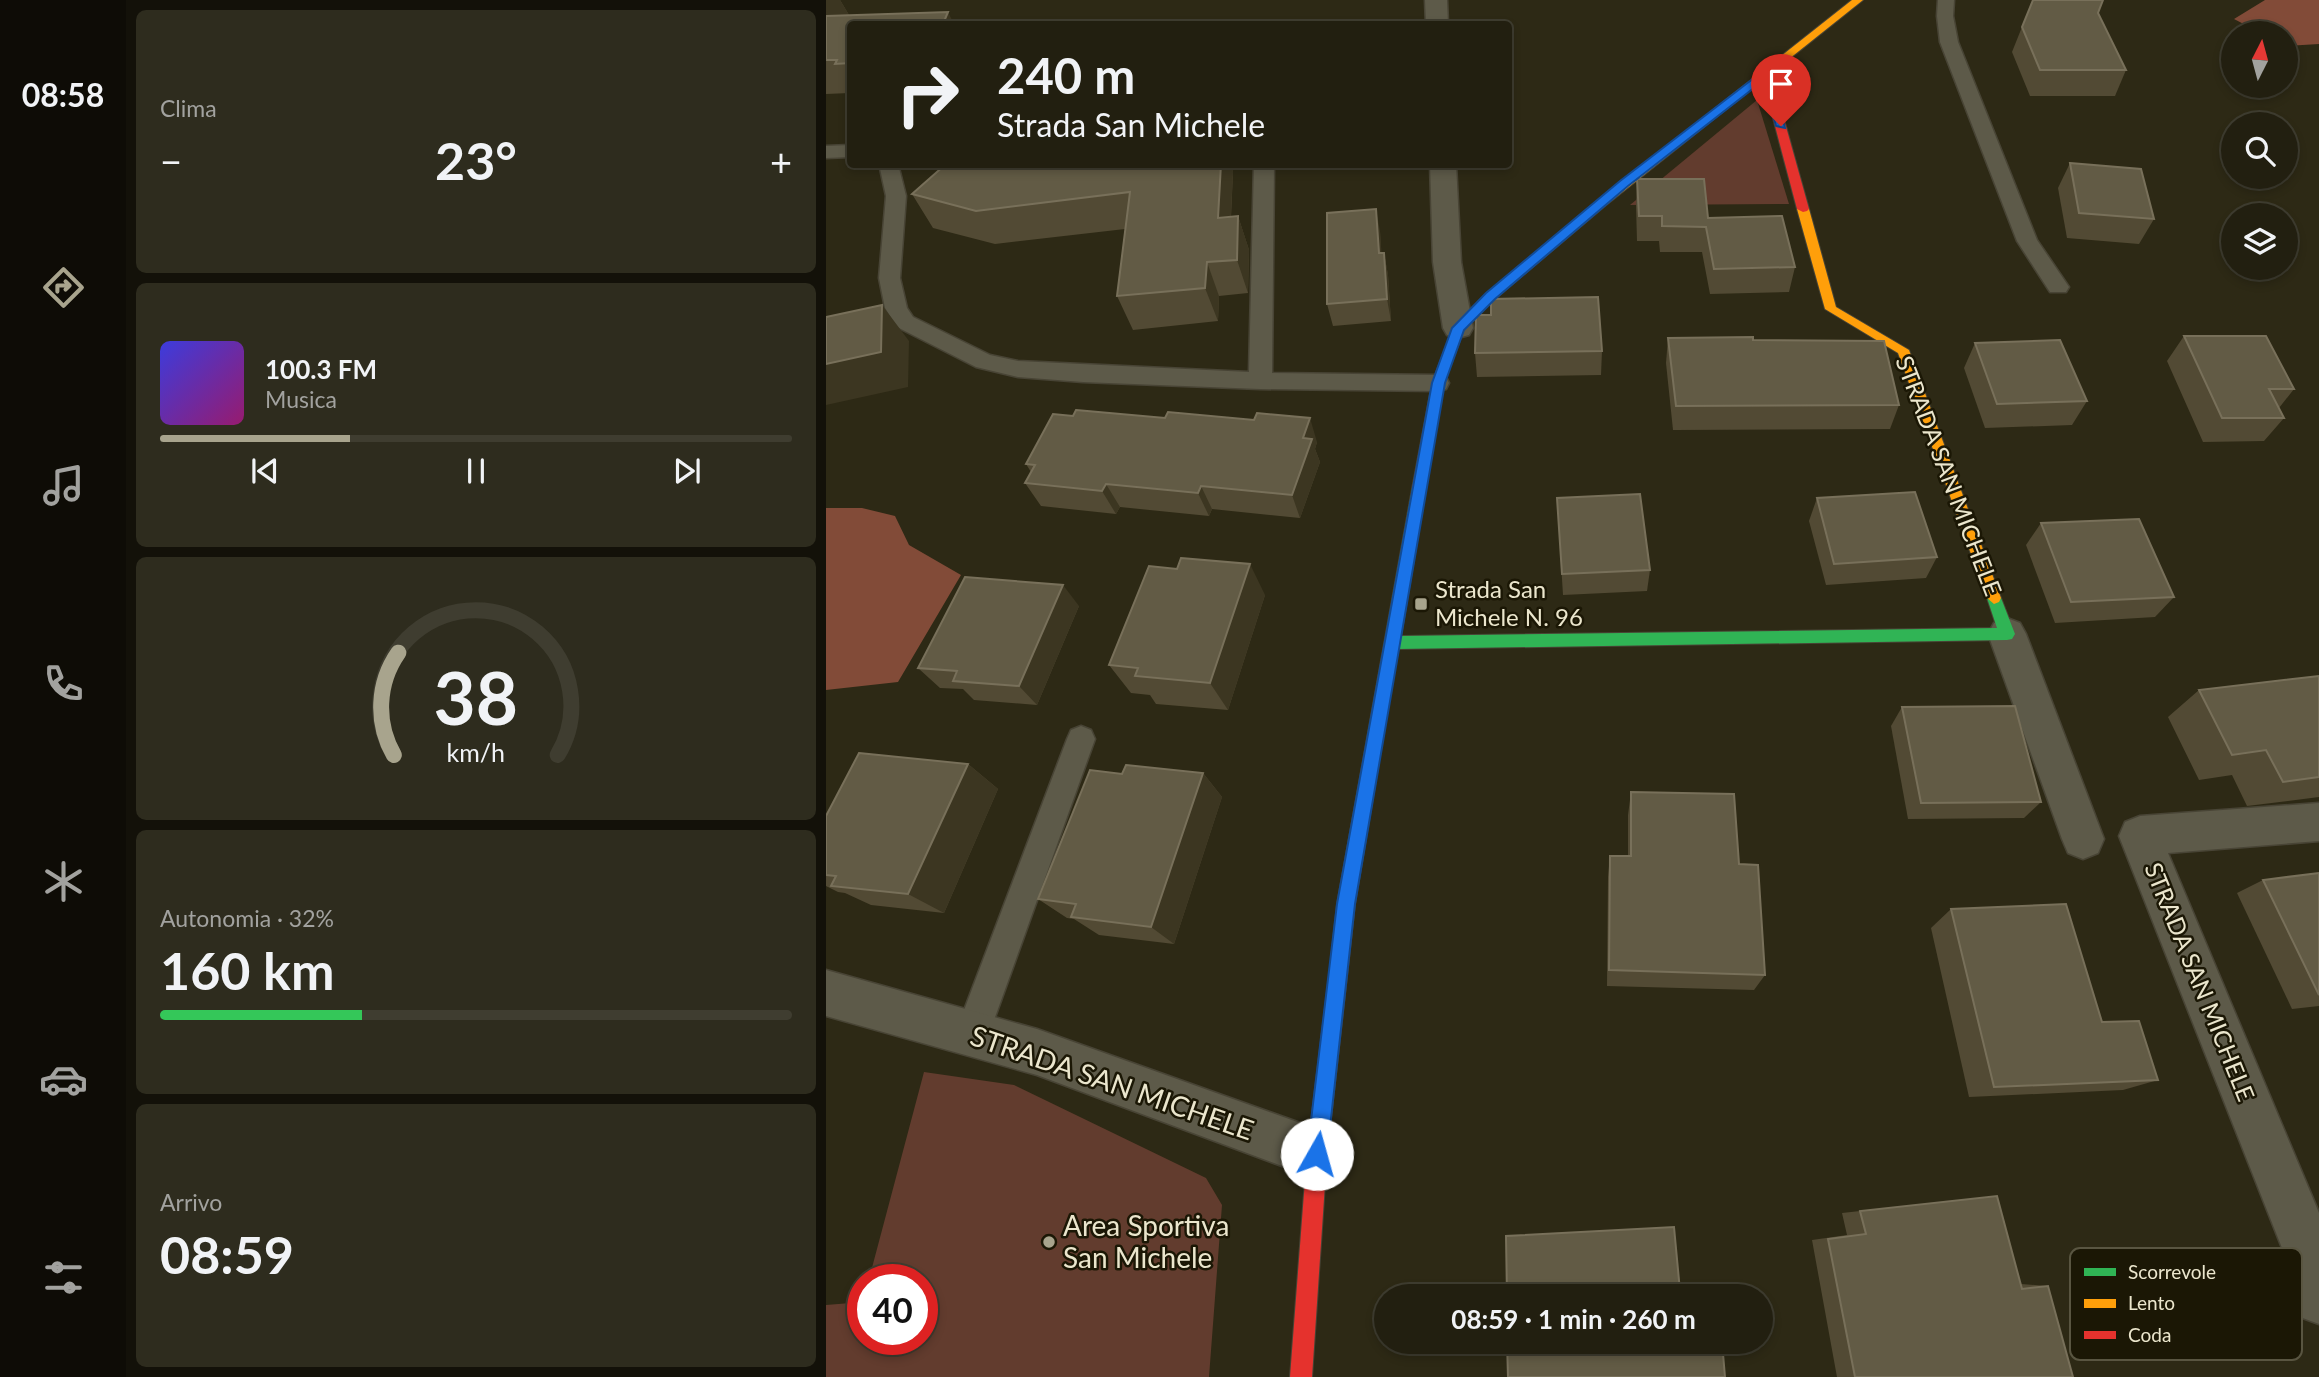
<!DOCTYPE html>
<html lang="it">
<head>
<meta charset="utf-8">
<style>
  :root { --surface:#221f10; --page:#2e2c1e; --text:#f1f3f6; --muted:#a2a29f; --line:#3f3d30; --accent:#a8a48d }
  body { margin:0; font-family:Lato,sans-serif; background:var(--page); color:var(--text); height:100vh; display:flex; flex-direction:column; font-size:26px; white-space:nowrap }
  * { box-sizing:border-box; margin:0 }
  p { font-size:23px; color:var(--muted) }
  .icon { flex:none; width:38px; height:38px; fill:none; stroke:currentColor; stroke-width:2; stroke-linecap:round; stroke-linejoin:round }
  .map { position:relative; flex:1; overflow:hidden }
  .side { display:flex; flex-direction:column; gap:10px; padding:10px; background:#131109; width:700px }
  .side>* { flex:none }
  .hud { position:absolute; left:21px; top:21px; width:665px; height:147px; border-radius:7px; box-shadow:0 4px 10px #0003,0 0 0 2px var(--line); background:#221f10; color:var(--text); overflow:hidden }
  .needle { width:46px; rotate:6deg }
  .controls { position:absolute; left:1395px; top:21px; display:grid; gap:14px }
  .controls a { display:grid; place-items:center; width:77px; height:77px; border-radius:50%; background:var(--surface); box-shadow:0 4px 10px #0003,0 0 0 2px var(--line); font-size:35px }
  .speed { position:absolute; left:21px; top:1264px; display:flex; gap:14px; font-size:35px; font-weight:700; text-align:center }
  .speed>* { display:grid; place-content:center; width:91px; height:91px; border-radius:50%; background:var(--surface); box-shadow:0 4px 10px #0003,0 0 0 2px var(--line); line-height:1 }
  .speed .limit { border:10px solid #d22; background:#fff; color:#111 }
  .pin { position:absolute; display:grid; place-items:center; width:60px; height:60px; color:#fff; margin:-72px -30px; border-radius:50% 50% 50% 0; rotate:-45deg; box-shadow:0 0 7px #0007 }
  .pin .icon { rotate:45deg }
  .me { position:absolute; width:77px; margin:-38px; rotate:7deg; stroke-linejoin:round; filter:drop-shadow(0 0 5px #0008) }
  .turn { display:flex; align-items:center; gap:24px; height:147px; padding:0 35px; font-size:32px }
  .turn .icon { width:91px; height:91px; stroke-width:2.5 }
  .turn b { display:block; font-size:49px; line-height:60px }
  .big { font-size:52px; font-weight:700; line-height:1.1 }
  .side .tile { flex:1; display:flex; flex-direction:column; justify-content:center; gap:10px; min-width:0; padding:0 24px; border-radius:10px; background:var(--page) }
  .side .dial { align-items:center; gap:0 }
  .dial svg { height:182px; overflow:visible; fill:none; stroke:var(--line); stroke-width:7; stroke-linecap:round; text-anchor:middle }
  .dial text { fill:var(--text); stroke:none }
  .song { display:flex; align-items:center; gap:21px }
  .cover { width:84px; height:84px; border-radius:10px; background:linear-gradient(135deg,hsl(240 70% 55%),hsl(320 70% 35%)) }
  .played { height:7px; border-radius:4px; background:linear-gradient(90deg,var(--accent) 30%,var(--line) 30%) }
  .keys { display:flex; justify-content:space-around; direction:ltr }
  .heat { display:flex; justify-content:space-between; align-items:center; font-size:38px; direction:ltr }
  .charge { height:10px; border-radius:5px; background:linear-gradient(90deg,#34c759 32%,var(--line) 0) }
  .trip { position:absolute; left:548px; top:1284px; width:399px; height:70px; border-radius:35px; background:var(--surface); box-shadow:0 4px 10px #0003,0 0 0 2px var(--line); font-weight:700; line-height:70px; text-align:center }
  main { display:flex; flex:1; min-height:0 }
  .menu { display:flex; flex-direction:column; width:126px; justify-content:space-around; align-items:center; background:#0e0c06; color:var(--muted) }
  .menu .icon { width:49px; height:49px }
  .menu .current { color:var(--accent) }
  .menu b { font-size:32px; color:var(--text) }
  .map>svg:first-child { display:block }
</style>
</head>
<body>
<main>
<nav class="menu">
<b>08:58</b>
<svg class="icon current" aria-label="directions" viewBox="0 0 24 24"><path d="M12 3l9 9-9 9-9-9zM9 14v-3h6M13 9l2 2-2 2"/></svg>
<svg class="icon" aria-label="music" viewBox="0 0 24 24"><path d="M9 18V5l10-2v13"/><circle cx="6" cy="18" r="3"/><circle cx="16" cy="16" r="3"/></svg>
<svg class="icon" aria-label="phone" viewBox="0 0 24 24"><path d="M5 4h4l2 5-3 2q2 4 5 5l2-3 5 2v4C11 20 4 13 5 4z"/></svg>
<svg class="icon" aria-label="climate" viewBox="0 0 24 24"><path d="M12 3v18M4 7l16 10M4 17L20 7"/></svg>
<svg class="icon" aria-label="car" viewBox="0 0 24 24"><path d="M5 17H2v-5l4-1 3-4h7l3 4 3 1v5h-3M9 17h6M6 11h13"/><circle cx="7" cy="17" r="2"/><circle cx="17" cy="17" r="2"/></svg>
<svg class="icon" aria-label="filters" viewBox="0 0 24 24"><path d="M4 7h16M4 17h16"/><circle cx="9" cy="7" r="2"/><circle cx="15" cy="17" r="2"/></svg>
</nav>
<section class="side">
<div class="tile"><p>Clima</p>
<div class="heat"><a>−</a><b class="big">23°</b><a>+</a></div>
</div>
<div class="tile">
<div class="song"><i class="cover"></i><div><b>100.3 FM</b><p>Musica</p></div></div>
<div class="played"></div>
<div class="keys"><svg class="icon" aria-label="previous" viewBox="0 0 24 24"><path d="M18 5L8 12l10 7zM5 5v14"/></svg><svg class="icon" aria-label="pause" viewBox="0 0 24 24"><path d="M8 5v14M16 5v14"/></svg><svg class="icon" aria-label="next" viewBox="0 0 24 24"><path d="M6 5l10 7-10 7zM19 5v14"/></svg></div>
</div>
<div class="tile dial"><svg viewBox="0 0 100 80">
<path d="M14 69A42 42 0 1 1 86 69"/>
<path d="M14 69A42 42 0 0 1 16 24" stroke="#a8a48d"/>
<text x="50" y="56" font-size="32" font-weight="700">38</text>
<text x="50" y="72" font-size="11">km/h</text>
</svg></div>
<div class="tile"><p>Autonomia · 32%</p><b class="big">160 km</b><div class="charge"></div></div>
<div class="tile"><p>Arrivo</p><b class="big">08:59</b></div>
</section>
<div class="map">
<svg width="1493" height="1377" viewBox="0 0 1493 1377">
  <rect width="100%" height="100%" fill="#2d2915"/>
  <g fill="#623c2e">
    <path d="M931 100 963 204 804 205Z"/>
    <path d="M98 1072 188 1085 380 1178 396 1205 383 1377H0V1305L37 1302V1339H96V1279H43Z"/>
  </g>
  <g fill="#824b38">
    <path d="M1439 0H1493V44L1460 46V33H1435L1408 19Z"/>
    <path d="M0 508H36L69 516 83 545 135 575 72 682 0 690Z"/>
  </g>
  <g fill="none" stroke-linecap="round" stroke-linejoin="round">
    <g stroke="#484435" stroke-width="3">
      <g id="lane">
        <path d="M1112 0H1128L1127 16 1132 42 1211 240 1243 287 1240 292H1224L1191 241 1114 42 1111 16Z"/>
        <path d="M24 145V157L0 158V146Z"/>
        <path d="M53 164H72L80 196 74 278 81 308 87 317 164 355 192 361 423 372 428 164H448L446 373 612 375 620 377 623 383 620 389 612 391 434 389 257 382 192 377 150 367 71 327 59 308 53 278 60 196Z"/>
        <path d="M255 726 265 730 269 739 163 1034 158 1046 146 1051 134 1046 129 1034 241 739 245 730Z"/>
      </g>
    </g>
    <g stroke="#484435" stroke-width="3">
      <g id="street">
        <path d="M599 0H621L622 24H600Z"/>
        <path d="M604 164H630L635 262 647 328 643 335 632 338 621 335 617 328 607 262Z"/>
        <path d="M1181 618 1194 623 1200 634 1278 839 1272 853 1257 859 1242 853 1236 839 1162 634 1168 623Z"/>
        <path d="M1493 803V841L1342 853 1493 1213V1324L1474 1317 1467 1298 1458 1253 1293 836 1299 822 1314 816Z"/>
        <path d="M0 970 211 1029 491 1129 508 1137 516 1154 508 1171 491 1179 211 1075 0 1016Z"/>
      </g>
    </g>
    <g stroke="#484435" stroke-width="2">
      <path id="fast" d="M593 484 600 489 575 636 1171 628 1161 598 1168 592 1175 598 1189 634 1186 639 1181 640 572 649 529 904 523 959 520 965 514 968 508 965 505 959 511 904 586 489Z"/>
    </g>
    <g stroke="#484435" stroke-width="2">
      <g id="slow">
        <path d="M1026 0H1037L779 206H771V202Z"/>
        <path d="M977 206 983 209 1010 307 1083 350 1175 598 1173 602 1168 604 1161 598 1072 353 999 309 971 209Z"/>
      </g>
    </g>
    <g stroke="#484435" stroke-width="2">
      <g id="jam">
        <path d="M940 70 945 73 983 209 981 211 977 212 971 209 935 73Z"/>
        <path d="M775 201 779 202V206L669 299 638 330 618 383 600 489 593 494 588 493 586 489 606 383 628 325 661 293Z"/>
        <path d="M514 950 520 953 523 959 501 1154 486 1377H464L481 1154 505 959 508 953Z"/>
      </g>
    </g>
    <use href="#lane" fill="#5d5a49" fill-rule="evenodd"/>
    <use href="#street" fill="#5d5a49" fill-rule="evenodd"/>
    <use href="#fast" fill="#30b455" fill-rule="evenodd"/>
    <use href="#slow" fill="#ff9f0a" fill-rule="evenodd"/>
    <use href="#jam" fill="#e5322d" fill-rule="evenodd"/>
  </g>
  <g fill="#524a34">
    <path d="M0 0H14L23 15 24 24V93L0 94Z"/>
    <path d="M1272 13 1300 70 1289 96H1204L1186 52 1196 27Z"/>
    <path d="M1244 163 1328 219 1313 244 1241 238 1232 188Z"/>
    <path d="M212 164H405L407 172 405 217 412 216 423 250 422 293 393 296 392 321 307 330 291 296 299 229 169 244 107 228 86 194 180 168Z"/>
    <path d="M811 179 969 267 963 292 884 294 876 252H834L833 241H811L810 205Z"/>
    <path d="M554 231 555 253H558L562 275 565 321 507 326 501 304Z"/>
    <path d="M665 315 776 351 775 375 651 377 649 353Z"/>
    <path d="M1358 336 1468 389 1453 408 1458 418 1438 441 1377 442 1341 361Z"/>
    <path d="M842 338 927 340 1073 405 1064 429 847 430 840 363Z"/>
    <path d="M1149 343 1261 401 1246 425 1159 428 1138 368Z"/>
    <path d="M491 442 489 449 494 462 474 518 386 509 383 516 294 507 290 514 215 506 199 483 205 472 200 464Z"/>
    <path d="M731 498 824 570 821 591 737 595Z"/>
    <path d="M991 498 1111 557 1100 578 1000 585 983 521Z"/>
    <path d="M1215 523 1348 597 1329 617 1229 623 1200 545Z"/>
    <path d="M439 595 402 710 330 704 324 695 305 693 283 665Z"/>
    <path d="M253 606 211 705 148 700 137 689 114 688 92 668Z"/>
    <path d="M1493 676V797L1421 806 1406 775 1373 780 1342 717 1373 690Z"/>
    <path d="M1076 707 1215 802 1198 818 1082 819 1065 726Z"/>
    <path d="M142 764 172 789 118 913 45 905 19 893 12 892 0 886V816Z"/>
    <path d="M377 773 396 797 348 944 273 935 248 919 241 918 212 899 296 774Z"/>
    <path d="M805 792 913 864 939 975 928 990 781 986 782 877 784 856H802V815Z"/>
    <path d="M1493 873V1006L1466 1009 1411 893 1437 880Z"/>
    <path d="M1125 909 1276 1022 1332 1080 1297 1090 1143 1097 1105 928Z"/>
    <path d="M1034 1211 1195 1284 1222 1286 1247 1377H1011L986 1240 1021 1235 1016 1213Z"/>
    <path d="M881 1287 891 1289V1297H681Z"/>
  </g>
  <g fill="#3c3621">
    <path d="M0 0H14L23 15 1 50 0 47Z"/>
    <path d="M122 12 128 24H117Z"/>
    <path d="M395 164H405L407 172 403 252 392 218Z"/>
    <path d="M550 209 554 231 557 275 553 253Z"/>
    <path d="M412 216 423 250 422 293 411 260Z"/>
    <path d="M558 253 562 275 565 321 561 299Z"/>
    <path d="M381 262 393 296 392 321 379 288Z"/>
    <path d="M56 305 83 341 82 387 0 405V364Z"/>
    <path d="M484 418 491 442 489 449 494 462 474 518 466 495 477 438Z"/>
    <path d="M280 484 294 507 290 514 276 491Z"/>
    <path d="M375 486 386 509 383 516 372 493Z"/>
    <path d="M424 564 439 595 402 710 384 683Z"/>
    <path d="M237 585 253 606 211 705 193 686Z"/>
    <path d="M142 764 172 789 118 913 82 894Z"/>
    <path d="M377 773 396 797 348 944 325 927Z"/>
  </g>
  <g fill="#625b45" stroke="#78705a" stroke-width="2">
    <path d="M1207 0H1277L1272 13 1300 70H1214L1196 27Z"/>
    <path d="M122 12 117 24H24V63L9 64 11 60H0V16Z"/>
    <path d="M1244 163 1315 169 1328 219 1253 213Z"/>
    <path d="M120 164H163L180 168 212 164H395L392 218 412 216 411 260 381 262 379 288 291 296 304 192 150 211 86 194Z"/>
    <path d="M811 179H878L882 218 956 216 969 267 888 269 880 227 836 226V216H813Z"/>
    <path d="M550 209 553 253H558L561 299 501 304V213Z"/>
    <path d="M772 297 776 351 649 353 650 315H665V299Z"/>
    <path d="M56 305 55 352 0 364V317Z"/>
    <path d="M1358 336H1440L1468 389H1443L1458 418H1396Z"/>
    <path d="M927 337V340L1058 341 1073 405 850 406 842 338Z"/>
    <path d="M1234 340 1261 401 1171 404 1149 343Z"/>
    <path d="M250 410 339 418 342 412 428 420 431 413 484 418 477 438 486 439 466 495 375 486 372 493 280 484 276 491 199 483 209 465 200 464 227 414 247 416Z"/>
    <path d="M1089 492 1111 557 1008 564 991 498Z"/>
    <path d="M814 494 824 570 736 574 731 498Z"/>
    <path d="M1313 519 1348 597 1245 602 1215 523Z"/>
    <path d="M355 558 424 564 384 683 309 676 312 668 283 665 323 566 351 569Z"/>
    <path d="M139 577 237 585 193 686 127 681 131 671 92 668Z"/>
    <path d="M1493 676V777L1457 782 1440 750 1406 755 1373 690Z"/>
    <path d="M1189 706 1215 802 1095 803 1076 707Z"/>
    <path d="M33 753 142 764 82 894 5 886 10 876 0 875V816Z"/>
    <path d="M300 765 377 773 325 927 245 917 250 904 212 899 264 770 296 774Z"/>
    <path d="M805 792 908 794 913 864 932 865 939 975 783 970 784 856H805Z"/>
    <path d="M1493 873V995L1437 880Z"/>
    <path d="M1240 904 1276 1022 1313 1021 1332 1080 1168 1087 1125 909Z"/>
    <path d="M1171 1196 1196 1289 1222 1286 1247 1377H1029L1002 1239 1040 1234 1034 1211Z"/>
    <path d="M848 1227 854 1291 891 1289V1297H681L680 1236Z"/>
    <path d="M681 1342H896L899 1377H682Z"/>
  </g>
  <path fill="#1a73e8" stroke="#114b97" stroke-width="2" d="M937 71 946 73 959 128 950 126 937 81 802 186 669 299 638 330 619 383 529 904 501 1154 498 1161 491 1164 484 1161 481 1154 511 904 606 383 626 328 660 293 794 181Z"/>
  <g fill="#a8a48d" stroke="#1b1705" stroke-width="2.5">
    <rect x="588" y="597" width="14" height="14" rx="3.5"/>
    <circle cx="223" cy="1242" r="7"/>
  </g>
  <g text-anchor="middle" stroke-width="5" stroke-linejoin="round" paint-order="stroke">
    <g font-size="24" fill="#ebe6cd" stroke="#1b1705">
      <text transform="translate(1122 476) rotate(69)" y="8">STRADA SAN MICHELE</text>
      <text transform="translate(1373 982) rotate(68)" y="8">STRADA SAN MICHELE</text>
    </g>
    <g font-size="24" fill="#ebe6cd" stroke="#1b1705" text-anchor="start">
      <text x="609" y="598">Strada San<tspan x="609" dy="28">Michele N. 96</tspan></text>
    </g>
    <g font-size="28" fill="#ebe6cd" stroke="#1b1705">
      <text transform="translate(286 1083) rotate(19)" y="10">STRADA SAN MICHELE</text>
    </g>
    <g font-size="28" fill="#ebe6cd" stroke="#1b1705" text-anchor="start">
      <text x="237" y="1236">Area Sportiva<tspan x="237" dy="32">San Michele</tspan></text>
    </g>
  </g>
  <rect x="1244" y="1248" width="232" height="112" rx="10" fill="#1b1705" stroke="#595541" stroke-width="2"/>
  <rect x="1258" y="1268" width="32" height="8" fill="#30b455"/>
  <rect x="1258" y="1299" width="32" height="9" fill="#ff9f0a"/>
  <rect x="1258" y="1331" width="32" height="8" fill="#e5322d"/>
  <g font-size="19" fill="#ebe6cd">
    <text x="1302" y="1279">Scorrevole</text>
    <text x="1302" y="1310">Lento</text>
    <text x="1302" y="1342">Coda</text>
  </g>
</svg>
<div class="controls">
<a><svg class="needle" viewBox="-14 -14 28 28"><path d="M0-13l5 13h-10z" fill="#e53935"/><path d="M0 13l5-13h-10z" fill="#a2a29f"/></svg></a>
<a><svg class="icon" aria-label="search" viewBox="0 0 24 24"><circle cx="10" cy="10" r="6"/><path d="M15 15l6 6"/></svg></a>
<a><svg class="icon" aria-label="layers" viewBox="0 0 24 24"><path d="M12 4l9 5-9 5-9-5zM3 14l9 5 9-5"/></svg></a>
</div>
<div class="speed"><div class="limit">40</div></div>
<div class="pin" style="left:955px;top:126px;background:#d93025"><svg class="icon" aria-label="arrive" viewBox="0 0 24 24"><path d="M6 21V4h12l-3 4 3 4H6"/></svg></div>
<svg class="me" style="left:491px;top:1154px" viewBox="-20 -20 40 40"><circle r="19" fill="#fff"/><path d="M0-13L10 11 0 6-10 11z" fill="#1a73e8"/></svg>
<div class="trip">08:59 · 1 min · 260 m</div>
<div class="hud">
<div class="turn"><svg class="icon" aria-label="right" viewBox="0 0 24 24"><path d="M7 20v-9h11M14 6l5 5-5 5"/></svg><div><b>240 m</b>Strada San Michele</div></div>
</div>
</div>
</main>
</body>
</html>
